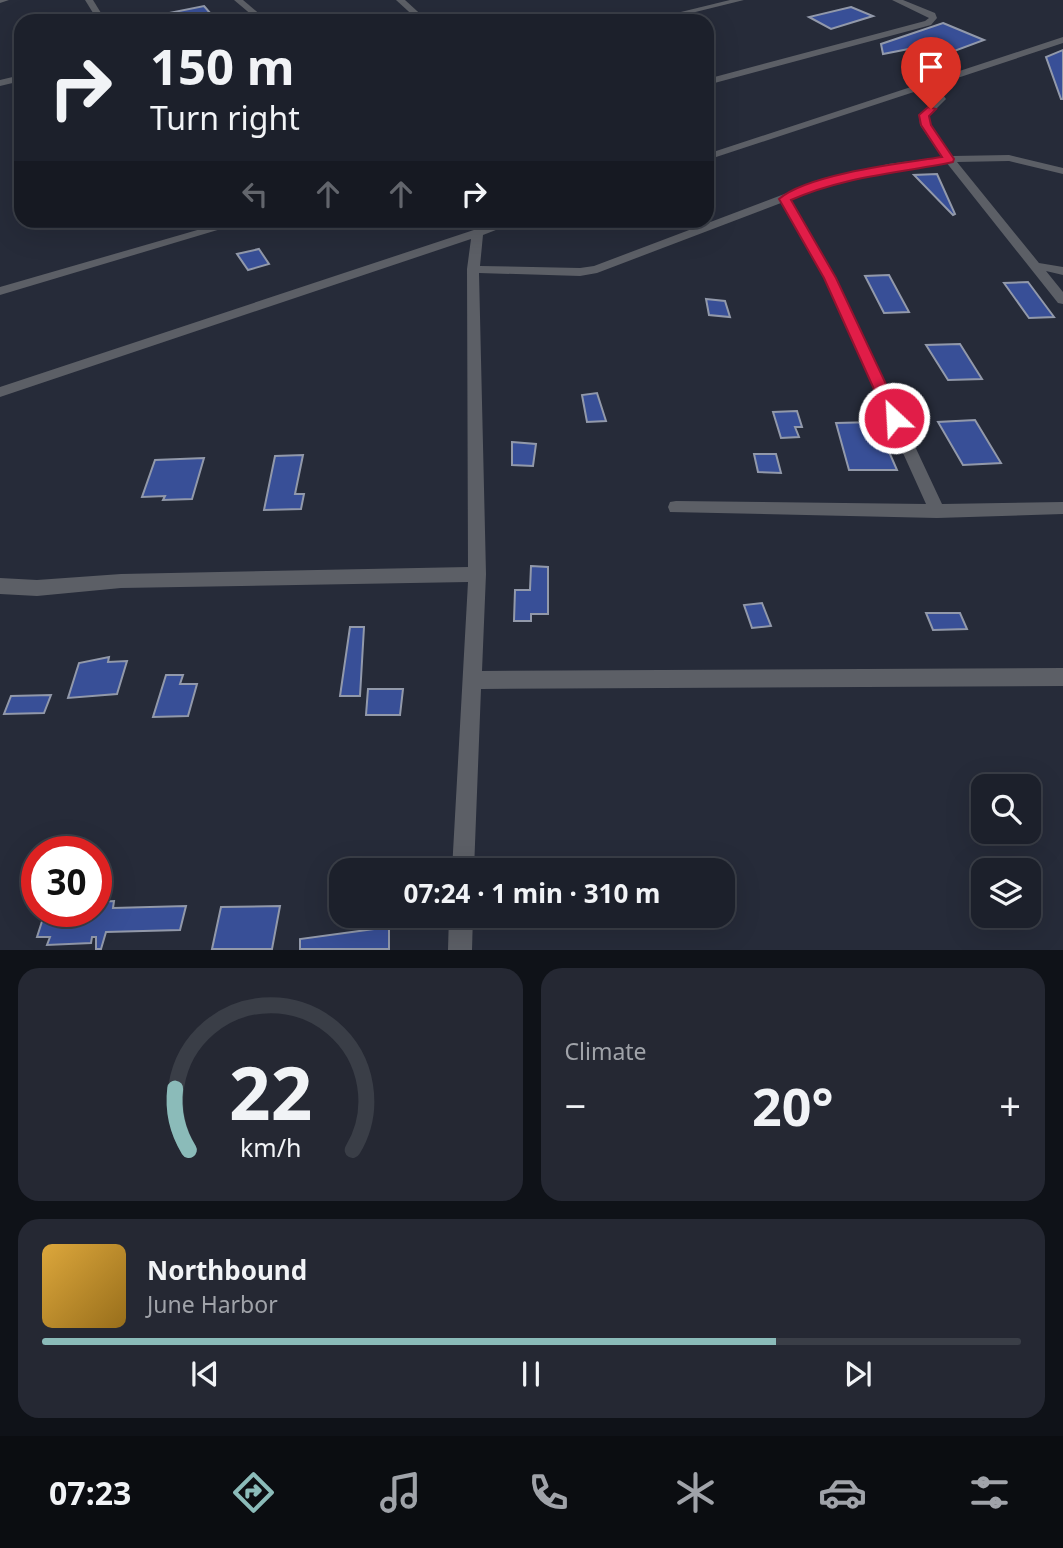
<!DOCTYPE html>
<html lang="en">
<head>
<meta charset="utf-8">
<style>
  :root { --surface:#1c202b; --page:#252833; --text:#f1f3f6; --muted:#a0a3a9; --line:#3a3e47; --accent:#8bbbb9 }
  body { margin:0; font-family:"Noto Sans",sans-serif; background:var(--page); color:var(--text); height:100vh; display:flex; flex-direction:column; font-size:26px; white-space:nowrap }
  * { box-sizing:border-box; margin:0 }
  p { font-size:23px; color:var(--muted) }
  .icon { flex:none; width:38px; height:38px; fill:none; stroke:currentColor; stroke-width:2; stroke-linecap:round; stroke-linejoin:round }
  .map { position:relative; height:950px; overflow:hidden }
  .side { display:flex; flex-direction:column; gap:18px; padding:18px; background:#0f1218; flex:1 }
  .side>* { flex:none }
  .guide { position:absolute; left:14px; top:14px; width:700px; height:214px; border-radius:21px; box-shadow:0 7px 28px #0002,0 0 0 2px var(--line); background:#1c202b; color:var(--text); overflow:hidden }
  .buttons { position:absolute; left:971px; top:774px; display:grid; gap:14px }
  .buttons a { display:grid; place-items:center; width:70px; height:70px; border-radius:14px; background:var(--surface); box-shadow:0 7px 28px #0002,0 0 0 2px var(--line); font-size:35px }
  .speed { position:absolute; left:21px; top:836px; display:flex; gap:14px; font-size:35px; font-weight:700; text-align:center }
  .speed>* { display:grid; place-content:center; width:91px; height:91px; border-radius:50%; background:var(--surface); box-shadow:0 7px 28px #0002,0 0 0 2px var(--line); line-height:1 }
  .speed .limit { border:10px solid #d22; background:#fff; color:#111 }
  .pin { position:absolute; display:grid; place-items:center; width:60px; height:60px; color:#fff; margin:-72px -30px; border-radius:50% 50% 50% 0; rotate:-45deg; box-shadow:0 0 7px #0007 }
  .pin .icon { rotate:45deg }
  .me { position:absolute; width:77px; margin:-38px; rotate:335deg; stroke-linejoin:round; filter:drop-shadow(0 0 5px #0008) }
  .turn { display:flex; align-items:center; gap:24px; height:147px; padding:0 21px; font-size:32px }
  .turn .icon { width:91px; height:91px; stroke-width:2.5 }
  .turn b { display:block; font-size:49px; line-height:60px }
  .lanes { display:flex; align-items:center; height:66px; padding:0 21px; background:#0003; justify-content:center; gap:35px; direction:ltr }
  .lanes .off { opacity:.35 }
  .big { font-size:52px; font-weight:700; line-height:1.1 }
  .side .tile { flex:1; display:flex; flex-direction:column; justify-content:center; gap:10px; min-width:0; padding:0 24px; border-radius:21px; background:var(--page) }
  .side .dial { align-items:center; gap:0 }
  .dial svg { height:182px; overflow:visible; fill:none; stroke:var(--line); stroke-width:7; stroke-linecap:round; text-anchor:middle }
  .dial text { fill:var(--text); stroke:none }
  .song { display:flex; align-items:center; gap:21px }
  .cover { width:84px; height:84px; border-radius:10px; background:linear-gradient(135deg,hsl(40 70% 55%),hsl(40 70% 35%)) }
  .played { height:7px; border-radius:4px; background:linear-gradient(90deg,var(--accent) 75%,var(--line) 75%) }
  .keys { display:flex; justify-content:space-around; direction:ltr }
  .heat { display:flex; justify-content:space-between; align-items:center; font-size:38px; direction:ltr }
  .side .tiles { flex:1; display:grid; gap:18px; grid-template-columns:1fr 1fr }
  .tile:last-child { grid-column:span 2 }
  .trip { position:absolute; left:329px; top:858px; width:406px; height:70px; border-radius:21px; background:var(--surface); box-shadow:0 7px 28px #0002,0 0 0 2px var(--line); font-weight:700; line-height:70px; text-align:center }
  .tabs { display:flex; height:112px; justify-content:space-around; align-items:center; background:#0b0d11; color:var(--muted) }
  .tabs .icon { width:49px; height:49px }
  .tabs .selected { color:var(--accent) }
  .tabs b { font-size:32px; color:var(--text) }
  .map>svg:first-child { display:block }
</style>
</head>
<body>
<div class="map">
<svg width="1063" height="950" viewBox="0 0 1063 950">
  <rect width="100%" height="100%" fill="#262b39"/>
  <g fill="#384f97" stroke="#9299aa" stroke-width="2">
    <path d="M204 6 217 21H165L164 14Z"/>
    <path d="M851 7 873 16 831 29 809 17Z"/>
    <path d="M943 23 984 40 949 53 929 45 883 54 881 44Z"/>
    <path d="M1063 50V99H1061L1046 57Z"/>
    <path d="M937 174 955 214 953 215 914 175Z"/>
    <path d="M259 249 269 264 248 270 237 254Z"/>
    <path d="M889 275 909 312 884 313 865 276Z"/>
    <path d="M1028 282 1054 317 1029 318 1004 283Z"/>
    <path d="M706 299 725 301 730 317 709 315Z"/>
    <path d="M960 344 982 379 948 380 926 345Z"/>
    <path d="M597 393 606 421 587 422 582 395Z"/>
    <path d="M797 411 802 427H795L799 437 781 438 773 412Z"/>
    <path d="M975 420 1001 463 963 465 938 422Z"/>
    <path d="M876 422 897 470H849L836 423Z"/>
    <path d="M512 442 536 444 533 466 512 465Z"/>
    <path d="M754 454H776L781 473 758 472Z"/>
    <path d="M303 455 295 494H304L301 509 264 510 275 456Z"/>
    <path d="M204 458 192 499 163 500 165 496 142 497 155 460Z"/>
    <path d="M531 566 548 567V614H531V621H514L515 590H530Z"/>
    <path d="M762 603 771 626 752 628 744 605Z"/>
    <path d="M926 613H960L967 629 933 630Z"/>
    <path d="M350 627H364L360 696H340Z"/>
    <path d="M109 657 108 662 127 661 117 694 68 698 79 663Z"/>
    <path d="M166 675H183L180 684H197L188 716 153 717Z"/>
    <path d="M368 689H403L400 715H366Z"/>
    <path d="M51 695 44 713 4 714 11 696Z"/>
    <path d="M114 901 113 908 186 906 180 930 106 932 101 949H96V937H92L91 943 47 945 50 937H37L45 912H96V902Z"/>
    <path d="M280 906 272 949H212L221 907Z"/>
    <path d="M389 927V949H300V939Z"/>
  </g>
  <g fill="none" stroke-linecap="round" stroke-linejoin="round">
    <g fill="#5c5f66" fill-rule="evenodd">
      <path d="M0 0H9L0 3Z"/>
      <path d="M85 0H93L106 21H98Z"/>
      <path d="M234 0H243L268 21H259Z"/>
      <path d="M396 0H405L428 21H419Z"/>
      <path d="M730 0H744L659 21H644Z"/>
      <path d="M892 0H903L935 13 937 18 931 25 707 85V79L925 21 929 18Z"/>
      <path d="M1063 37V43L936 85 946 99 929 116 930 125 952 156 1009 155 1063 168V174L1009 161 957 162 1039 263 1063 267V275L1046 271 1063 292V304L1058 303 946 162C893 170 841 180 790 199L836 278 942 504 1063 502V514L937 518 670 512 668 507 670 502 676 501 926 504 824 278 781 203 597 273 580 276 479 273 486 574 482 671 1063 668V686L481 689 474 870H452L468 582 121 588 37 596 0 594V578L37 580 121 574 468 567 467 269 471 239 0 397V387L504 220H522L483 235 480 266 580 268 594 266 808 185 888 164 942 157 920 125 919 115 936 99 929 87 707 160V154Z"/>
      <path d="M21 75V81L0 86V80Z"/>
      <path d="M232 220H251L0 295V287Z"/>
      <path d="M449 915H473L472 950H448Z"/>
    </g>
  </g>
  <path fill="#e11d48" stroke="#92132f" stroke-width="2" d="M928 107 936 109 929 116 931 125 954 159 953 162C896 174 845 176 791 200L836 278 902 418 894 423 887 418 824 278 779 199C808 174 902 163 942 157L921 125 919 115Z"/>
</svg>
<div class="buttons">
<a><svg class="icon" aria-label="search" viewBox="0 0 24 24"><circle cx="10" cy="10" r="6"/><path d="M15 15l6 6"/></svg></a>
<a><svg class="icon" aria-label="layers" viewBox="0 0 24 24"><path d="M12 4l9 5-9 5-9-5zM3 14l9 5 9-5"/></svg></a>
</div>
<div class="speed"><div class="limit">30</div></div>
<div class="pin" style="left:931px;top:109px;background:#d93025"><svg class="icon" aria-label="arrive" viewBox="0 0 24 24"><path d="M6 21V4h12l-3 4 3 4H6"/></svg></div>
<svg class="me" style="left:894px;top:418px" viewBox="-20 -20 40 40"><circle r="17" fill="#e11d48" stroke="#fff" stroke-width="3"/><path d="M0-11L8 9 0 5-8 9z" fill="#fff"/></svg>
<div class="trip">07:24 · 1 min · 310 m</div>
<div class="guide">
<div class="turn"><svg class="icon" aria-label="right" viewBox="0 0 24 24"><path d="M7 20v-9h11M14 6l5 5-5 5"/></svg><div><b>150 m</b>Turn right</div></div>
<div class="lanes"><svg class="icon off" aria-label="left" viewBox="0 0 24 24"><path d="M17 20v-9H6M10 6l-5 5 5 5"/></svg><svg class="icon off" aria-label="ahead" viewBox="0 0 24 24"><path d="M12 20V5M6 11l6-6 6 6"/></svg><svg class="icon off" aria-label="ahead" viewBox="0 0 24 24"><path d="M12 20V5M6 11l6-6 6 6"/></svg><svg class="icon" aria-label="right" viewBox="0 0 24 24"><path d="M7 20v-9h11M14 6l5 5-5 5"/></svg></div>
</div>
</div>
<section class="side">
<div class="tiles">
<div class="tile dial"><svg viewBox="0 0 100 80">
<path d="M14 69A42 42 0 1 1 86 69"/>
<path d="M14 69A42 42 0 0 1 8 42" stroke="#8bbbb9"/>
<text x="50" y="56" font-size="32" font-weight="700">22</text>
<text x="50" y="72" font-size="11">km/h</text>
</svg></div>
<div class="tile"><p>Climate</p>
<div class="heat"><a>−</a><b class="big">20°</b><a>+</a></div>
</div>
<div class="tile">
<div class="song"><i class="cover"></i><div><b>Northbound</b><p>June Harbor</p></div></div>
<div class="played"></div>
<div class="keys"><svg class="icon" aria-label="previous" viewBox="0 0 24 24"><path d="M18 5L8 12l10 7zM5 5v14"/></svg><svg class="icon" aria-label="pause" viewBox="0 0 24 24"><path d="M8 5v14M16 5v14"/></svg><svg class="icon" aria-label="next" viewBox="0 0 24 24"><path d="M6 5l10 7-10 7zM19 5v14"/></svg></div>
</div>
</div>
</section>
<nav class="tabs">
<b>07:23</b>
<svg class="icon selected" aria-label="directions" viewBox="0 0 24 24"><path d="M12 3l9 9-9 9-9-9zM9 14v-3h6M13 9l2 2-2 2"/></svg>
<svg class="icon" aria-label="music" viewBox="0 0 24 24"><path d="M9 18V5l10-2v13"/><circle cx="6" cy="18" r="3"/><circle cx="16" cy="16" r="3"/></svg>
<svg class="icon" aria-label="phone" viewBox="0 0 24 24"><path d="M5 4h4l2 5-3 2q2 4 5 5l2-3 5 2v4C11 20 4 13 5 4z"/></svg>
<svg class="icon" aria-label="climate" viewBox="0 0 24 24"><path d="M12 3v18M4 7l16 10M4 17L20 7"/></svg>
<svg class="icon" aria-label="car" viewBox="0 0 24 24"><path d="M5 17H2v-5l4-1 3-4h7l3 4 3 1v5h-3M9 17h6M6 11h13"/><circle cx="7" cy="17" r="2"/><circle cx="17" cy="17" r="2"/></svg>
<svg class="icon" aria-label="filters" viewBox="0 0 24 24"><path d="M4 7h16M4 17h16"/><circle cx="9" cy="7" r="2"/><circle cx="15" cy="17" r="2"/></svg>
</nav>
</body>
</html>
